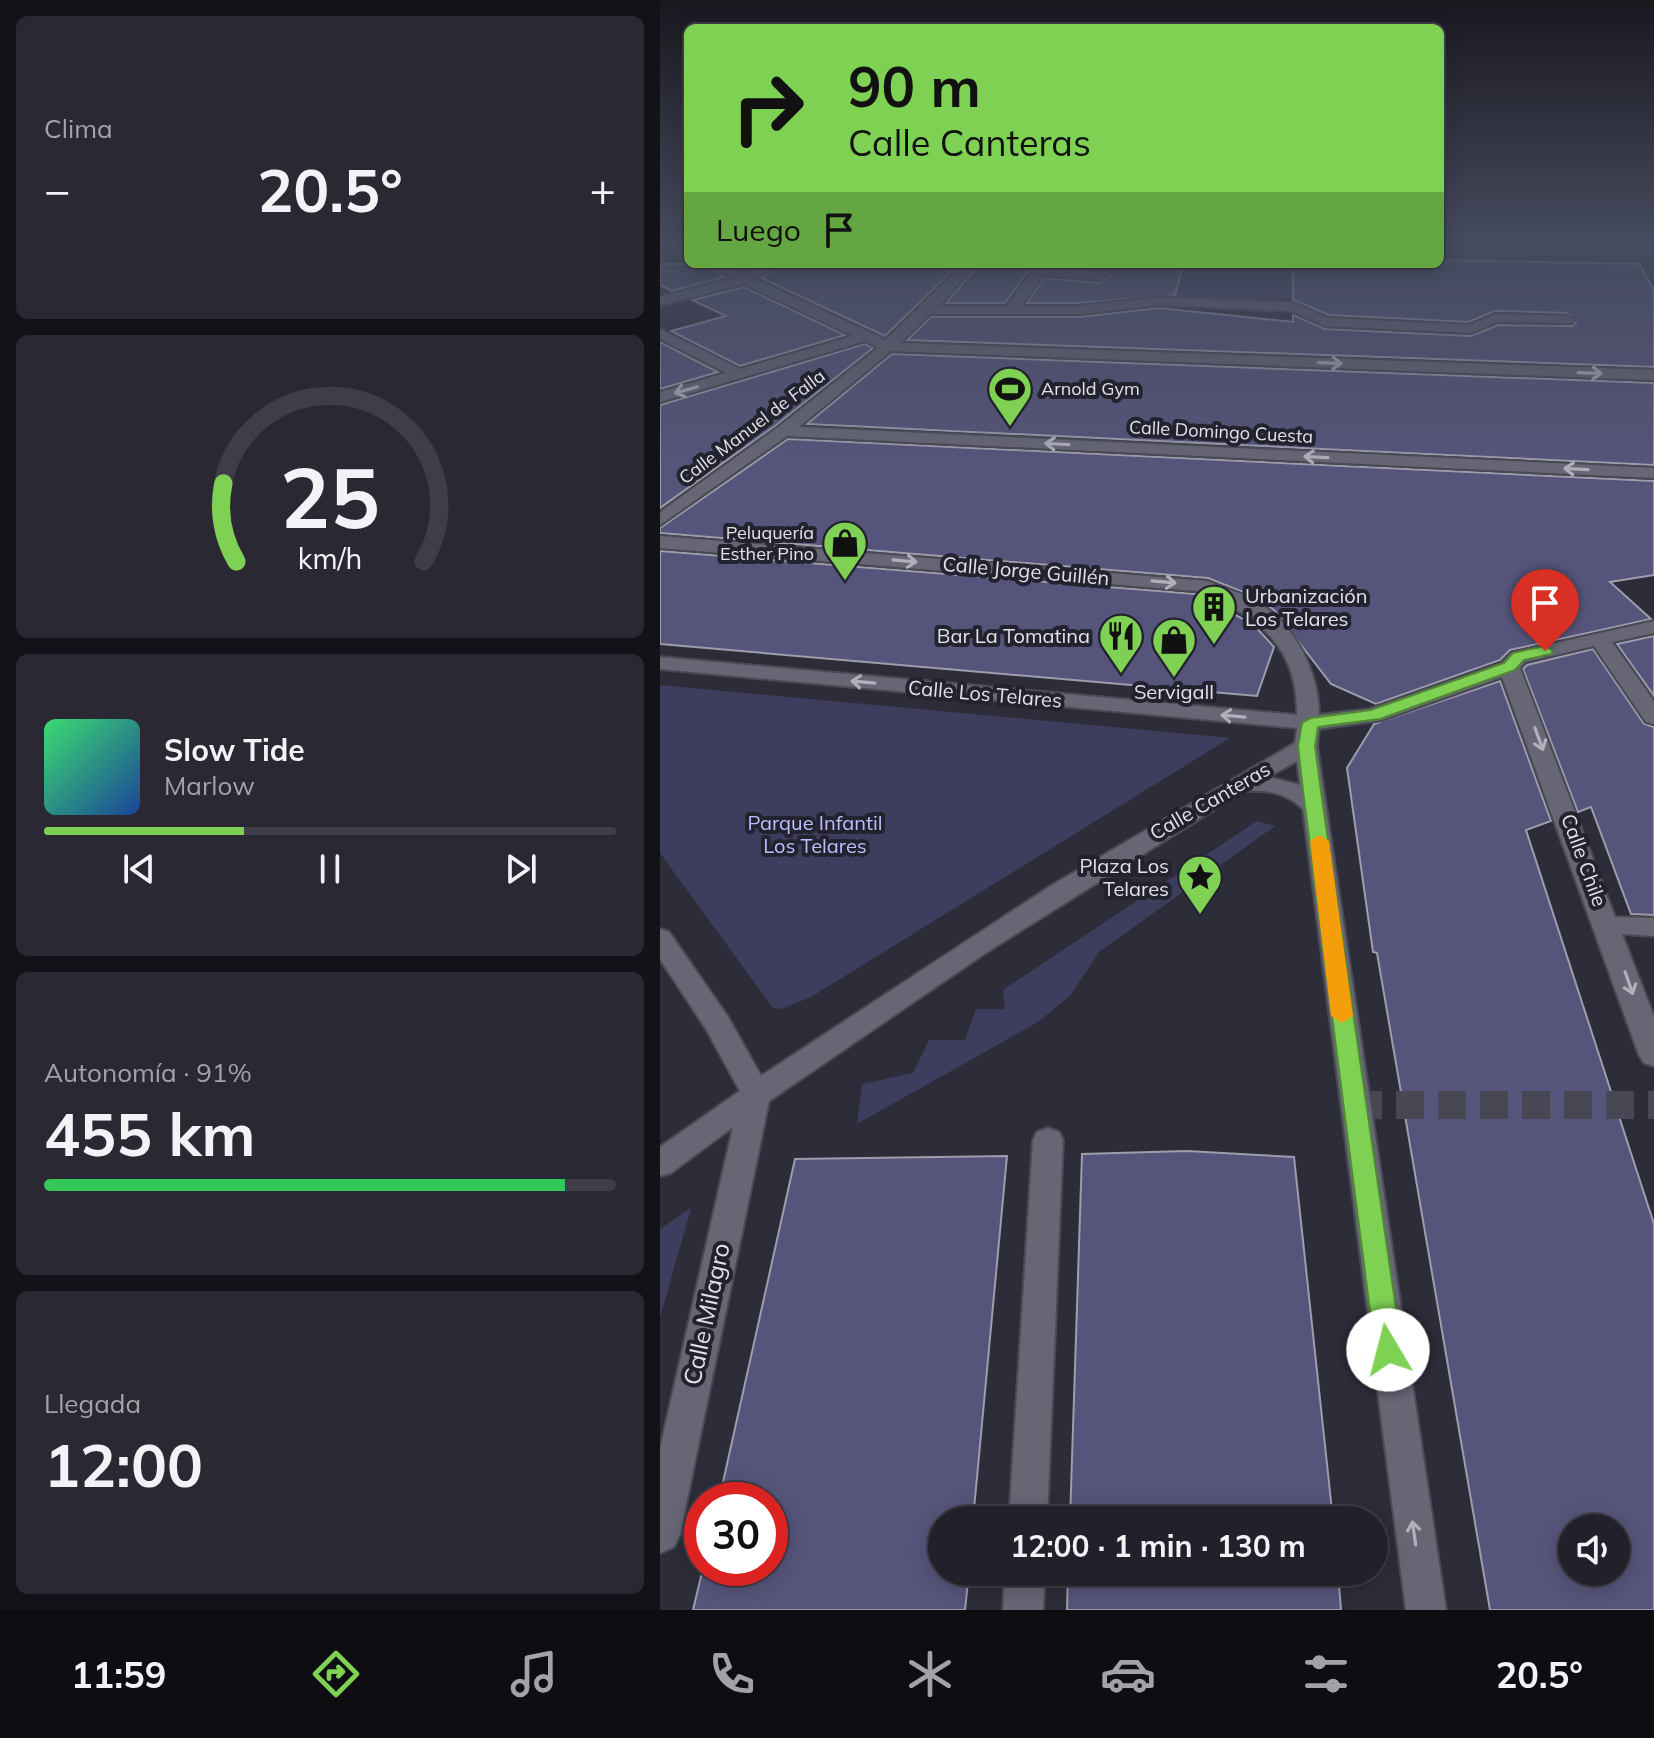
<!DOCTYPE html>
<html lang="es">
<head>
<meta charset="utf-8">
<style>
  :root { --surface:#22212b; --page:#2a2933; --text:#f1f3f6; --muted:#a2a3a9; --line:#3f3e47; --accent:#7ed153 }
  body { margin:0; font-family:Mulish,sans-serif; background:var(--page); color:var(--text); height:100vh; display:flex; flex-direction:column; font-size:30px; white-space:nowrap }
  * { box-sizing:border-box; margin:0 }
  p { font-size:26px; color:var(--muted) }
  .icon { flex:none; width:44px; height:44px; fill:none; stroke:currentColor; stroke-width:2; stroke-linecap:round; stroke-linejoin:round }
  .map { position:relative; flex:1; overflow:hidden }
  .panel { display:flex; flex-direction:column; gap:16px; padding:16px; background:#131218; width:660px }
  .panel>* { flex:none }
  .banner { position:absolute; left:24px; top:24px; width:760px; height:244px; border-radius:12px; box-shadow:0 4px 20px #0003,0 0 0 2px var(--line); background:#7ed153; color:#111; overflow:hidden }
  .fabs { position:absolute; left:898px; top:1514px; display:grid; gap:16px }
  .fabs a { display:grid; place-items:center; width:72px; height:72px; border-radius:50%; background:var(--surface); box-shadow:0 4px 20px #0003,0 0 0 2px var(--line); font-size:40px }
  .speed { position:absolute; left:24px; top:1482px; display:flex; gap:16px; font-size:40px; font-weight:700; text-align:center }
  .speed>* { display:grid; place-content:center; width:104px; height:104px; border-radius:50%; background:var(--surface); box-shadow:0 4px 20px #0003,0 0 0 2px var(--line); line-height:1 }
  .speed .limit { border:12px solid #d22; background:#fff; color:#111 }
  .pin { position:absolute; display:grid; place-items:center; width:68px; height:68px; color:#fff; margin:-82px -34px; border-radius:50% 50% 50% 0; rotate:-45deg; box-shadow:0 0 8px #0007 }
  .pin .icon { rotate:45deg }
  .me { position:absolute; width:88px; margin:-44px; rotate:352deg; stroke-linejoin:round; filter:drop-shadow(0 0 6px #0008) }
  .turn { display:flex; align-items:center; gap:28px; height:168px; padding:0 32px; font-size:36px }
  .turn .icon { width:104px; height:104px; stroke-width:2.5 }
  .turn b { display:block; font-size:56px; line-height:68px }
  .then { display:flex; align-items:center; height:76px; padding:0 32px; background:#0003; gap:16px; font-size:30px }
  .big { font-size:60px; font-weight:700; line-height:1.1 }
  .panel .card { flex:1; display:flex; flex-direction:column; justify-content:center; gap:12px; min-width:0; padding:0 28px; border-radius:12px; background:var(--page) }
  .panel .dial { align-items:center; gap:0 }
  .dial svg { height:208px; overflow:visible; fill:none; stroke:var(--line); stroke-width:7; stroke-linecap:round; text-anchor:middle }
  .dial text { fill:var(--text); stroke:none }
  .song { display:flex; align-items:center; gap:24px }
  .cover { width:96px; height:96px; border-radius:12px; background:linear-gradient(135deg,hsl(140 70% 55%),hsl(220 70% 35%)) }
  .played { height:8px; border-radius:4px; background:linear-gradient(90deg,var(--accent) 35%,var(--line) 35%) }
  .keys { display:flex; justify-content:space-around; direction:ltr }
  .heat { display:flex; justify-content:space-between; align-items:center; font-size:44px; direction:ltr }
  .charge { height:12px; border-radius:6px; background:linear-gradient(90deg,#34c759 91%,var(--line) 0) }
  .trip { position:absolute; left:268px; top:1506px; width:460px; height:80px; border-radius:40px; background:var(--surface); box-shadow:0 4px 20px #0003,0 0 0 2px var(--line); font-weight:700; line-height:80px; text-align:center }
  .tabs { display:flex; height:128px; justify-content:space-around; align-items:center; background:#0e0d11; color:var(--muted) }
  .tabs .icon { width:56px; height:56px }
  .tabs .selected { color:var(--accent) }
  .tabs b { font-size:36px; color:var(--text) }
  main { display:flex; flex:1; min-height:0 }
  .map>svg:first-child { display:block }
</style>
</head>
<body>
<main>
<section class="panel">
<div class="card"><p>Clima</p>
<div class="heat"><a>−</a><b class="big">20.5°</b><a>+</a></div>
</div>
<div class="card dial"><svg viewBox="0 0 100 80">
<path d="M14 69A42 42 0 1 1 86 69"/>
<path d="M14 69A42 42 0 0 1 9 39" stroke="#7ed153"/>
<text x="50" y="56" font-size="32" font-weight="700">25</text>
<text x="50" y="72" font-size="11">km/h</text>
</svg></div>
<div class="card">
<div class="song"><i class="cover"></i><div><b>Slow Tide</b><p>Marlow</p></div></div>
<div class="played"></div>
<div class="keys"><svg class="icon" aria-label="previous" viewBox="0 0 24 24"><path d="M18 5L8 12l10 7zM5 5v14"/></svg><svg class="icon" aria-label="pause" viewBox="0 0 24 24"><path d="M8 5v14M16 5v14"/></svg><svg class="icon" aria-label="next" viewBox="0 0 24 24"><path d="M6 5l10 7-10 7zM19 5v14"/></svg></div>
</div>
<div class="card"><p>Autonomía · 91%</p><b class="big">455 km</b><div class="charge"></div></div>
<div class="card"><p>Llegada</p><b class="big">12:00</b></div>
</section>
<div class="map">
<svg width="994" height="1610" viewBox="0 0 994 1610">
  <rect width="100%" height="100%" fill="#2d2c39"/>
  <g fill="#3f3d5e">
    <path d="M492 264H633L645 300 481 297Z"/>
    <path d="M0 685 550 736 570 738 151 997 121 1009 113 1008 0 853Z"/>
    <path d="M597 821 615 826 439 952 410 996 378 1022 197 1124 202 1084 253 1073 269 1040H305L316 1009H345L343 990Z"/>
    <path d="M31 1208 0 1318V1229Z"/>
  </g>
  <g fill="#56547a" stroke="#9d9dad" stroke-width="2" fill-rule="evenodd">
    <path d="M785 260 979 264 994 290V367L247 340 271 317H419L499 308 633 322V315L665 329 811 336 838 325 912 326 916 322 907 313 835 311 808 322 669 315 633 300V264H786Z"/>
    <path d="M0 264H44L65 277 12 291 0 285Z"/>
    <path d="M120 264H299L225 336 101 278Z"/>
    <path d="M319 264H492L523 266 515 295 419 303H367L384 278 440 283 450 277 440 269 379 264 372 266 345 303H286Z"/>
    <path d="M84 287 185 335 80 366 11 331 66 316 32 300Z"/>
    <path d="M0 342 58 372 0 389Z"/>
    <path d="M205 344 213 348 115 426 0 508V405Z"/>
    <path d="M232 354 994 383V465L147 424Z"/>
    <path d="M128 439 994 481V575L950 582 991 619 850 650 840 660 716 704 671 684 614 610 588 594 548 578 0 533V528Z"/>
    <path d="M0 551 535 594 593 624 614 647 597 696 0 644Z"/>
    <path d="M994 636V696L957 644Z"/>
    <path d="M933 649 984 724 994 727V915L971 914 931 807 918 812 863 669 867 665Z"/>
    <path d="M840 681 891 821 866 830 994 1224V1610H830L717 953 713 952 687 768 714 724ZM912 1528H956V1572H912Z"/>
    <path d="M527 1151 634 1157 673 1520H410L422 1154Z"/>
    <path d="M347 1156 313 1520H282V1572H309L305 1610H33L43 1568H110V1500H59L135 1159Z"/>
    <path d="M408 1572H678L681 1610H407Z"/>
  </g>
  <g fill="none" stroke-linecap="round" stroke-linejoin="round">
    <path stroke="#484754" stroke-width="28" stroke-dasharray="28 14" stroke-linecap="butt" d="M694 1105H994"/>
    <g stroke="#4a4a55" stroke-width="4">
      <g id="street">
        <path d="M0 242H12L28 248V257L0 245Z"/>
        <path d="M47 264H63L85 274 102 264H117L95 279 226 340 303 264H316L279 306H347L374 268 379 267 440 272 447 276 440 280 383 275 361 306H419L499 297 634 303 668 318 809 325 835 314 907 316 914 320 912 323 837 322 811 333 665 326 631 311 499 305 419 314H270L240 343 994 370V380L231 351 139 427 994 468V478L127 436 0 525V512L117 428 218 348 205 341 0 402V392L66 373 0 339V329L80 369 193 336 84 284 0 305V297L73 278Z"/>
        <path d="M0 536 547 581C564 588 583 593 599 603 636 626 659 673 659 715L710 709 842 663 851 653 994 621V633L952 642 994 701V724L986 722 934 646 865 662 860 668 955 917 994 918V936L962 934 994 1017V1066L984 1063 979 1055 842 677 722 720 659 729 657 746 786 1610H746L643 809C625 792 608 790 584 791L327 952 109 1101 20 1534 14 1547 0 1553V1449L73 1127 11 1173 0 1176V1147L80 1091 46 1029 0 959V929L9 932 68 1017 101 1076 389 887 635 743 637 728 0 669V657L637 715C638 644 596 615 536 591L0 548ZM637 761 640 785 608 777Z"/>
        <path d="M388 1128 399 1132 403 1140 387 1520H349L373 1140 377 1132Z"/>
        <path d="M345 1572H385L383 1610H343Z"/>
      </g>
    </g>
    <use href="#street" fill="#666675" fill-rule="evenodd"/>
  </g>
  <defs><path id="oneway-shaft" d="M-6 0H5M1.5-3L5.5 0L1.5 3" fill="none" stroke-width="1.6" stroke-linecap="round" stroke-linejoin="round" transform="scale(2)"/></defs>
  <g stroke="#b0b0bc">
    <use href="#oneway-shaft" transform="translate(670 363) rotate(2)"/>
    <use href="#oneway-shaft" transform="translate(930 373) rotate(2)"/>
    <use href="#oneway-shaft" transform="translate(26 390) rotate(164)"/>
    <use href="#oneway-shaft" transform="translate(397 444) rotate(-177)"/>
    <use href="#oneway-shaft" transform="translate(656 457) rotate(-177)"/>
    <use href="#oneway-shaft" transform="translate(916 469) rotate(-177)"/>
    <use href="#oneway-shaft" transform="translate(245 561) rotate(5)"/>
    <use href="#oneway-shaft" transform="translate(504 582) rotate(5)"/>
    <use href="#oneway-shaft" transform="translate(203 682) rotate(-175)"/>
    <use href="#oneway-shaft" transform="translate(573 716) rotate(-175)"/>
    <use href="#oneway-shaft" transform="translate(879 739) rotate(70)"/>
    <use href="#oneway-shaft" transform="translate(969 983) rotate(71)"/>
    <use href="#oneway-shaft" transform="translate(754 1533) rotate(-98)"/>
  </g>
  <linearGradient id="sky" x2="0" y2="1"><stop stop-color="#19181f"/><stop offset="0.52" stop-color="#464b5f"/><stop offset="1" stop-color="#464b5f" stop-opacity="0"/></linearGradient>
  <rect width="994" height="467" fill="url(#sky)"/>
  <path fill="#7ed153" stroke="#528836" stroke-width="2" d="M885 646 893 651 891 654 864 660 855 670 720 719 658 727 655 746 661 791 742 1350 738 1359 728 1362 719 1359 715 1350 643 791 638 746 642 723 651 718 711 710 844 663 853 653Z"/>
  <path fill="#f59e0b" d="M659 835 669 841 693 1016 682 1023 671 1016 650 841Z"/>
  <defs>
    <g id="stadium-pin" transform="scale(2.3)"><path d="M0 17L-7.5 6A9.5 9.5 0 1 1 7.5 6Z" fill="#7ed153" stroke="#23222f"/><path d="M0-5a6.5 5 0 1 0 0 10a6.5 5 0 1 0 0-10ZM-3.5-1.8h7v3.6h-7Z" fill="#111"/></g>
    <g id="shop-pin" transform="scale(2.3)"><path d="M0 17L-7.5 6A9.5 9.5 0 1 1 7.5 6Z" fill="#7ed153" stroke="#23222f"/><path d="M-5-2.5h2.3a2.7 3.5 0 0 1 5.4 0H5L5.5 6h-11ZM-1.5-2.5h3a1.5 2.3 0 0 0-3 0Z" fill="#111"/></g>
    <g id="building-pin" transform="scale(2.3)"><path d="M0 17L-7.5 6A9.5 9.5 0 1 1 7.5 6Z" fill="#7ed153" stroke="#23222f"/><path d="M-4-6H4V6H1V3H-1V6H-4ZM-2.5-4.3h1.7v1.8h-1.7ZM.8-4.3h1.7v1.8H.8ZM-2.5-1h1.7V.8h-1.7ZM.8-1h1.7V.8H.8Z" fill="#111"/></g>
    <g id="restaurant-pin" transform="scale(2.3)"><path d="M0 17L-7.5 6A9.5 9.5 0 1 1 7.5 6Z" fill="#7ed153" stroke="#23222f"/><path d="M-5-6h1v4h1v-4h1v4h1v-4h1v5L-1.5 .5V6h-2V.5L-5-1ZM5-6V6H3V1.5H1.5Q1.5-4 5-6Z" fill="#111"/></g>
    <g id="sight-pin" transform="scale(2.3)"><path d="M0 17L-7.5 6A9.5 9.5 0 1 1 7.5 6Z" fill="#7ed153" stroke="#23222f"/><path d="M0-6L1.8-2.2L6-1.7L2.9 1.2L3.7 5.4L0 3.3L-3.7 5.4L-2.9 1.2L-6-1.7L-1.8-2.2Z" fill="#111"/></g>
  </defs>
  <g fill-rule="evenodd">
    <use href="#stadium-pin" x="350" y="389"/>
    <use href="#shop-pin" x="185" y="543"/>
    <use href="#building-pin" x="554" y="607"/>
    <use href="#restaurant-pin" x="461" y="636"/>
    <use href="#shop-pin" x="514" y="640"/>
    <use href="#sight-pin" x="540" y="877"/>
  </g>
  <g text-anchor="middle" stroke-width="8" stroke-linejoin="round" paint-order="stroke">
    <g font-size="18" fill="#e2e2eb" stroke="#23222f" text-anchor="start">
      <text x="381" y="395">Arnold Gym</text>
      <text x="154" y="539" text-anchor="end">Peluquería<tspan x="154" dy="21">Esther Pino</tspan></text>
    </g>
    <g font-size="18" fill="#e2e2eb" stroke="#23222f">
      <text transform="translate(92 427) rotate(-37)" y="6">Calle Manuel de Falla</text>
      <text transform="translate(561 432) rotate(3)" y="6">Calle Domingo Cuesta</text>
    </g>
    <g font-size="20" fill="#e2e2eb" stroke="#23222f">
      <text transform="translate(366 571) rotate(5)" y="7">Calle Jorge Guillén</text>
      <text transform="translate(325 694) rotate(5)" y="7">Calle Los Telares</text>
      <text transform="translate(550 801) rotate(-30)" y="7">Calle Canteras</text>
      <text transform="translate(924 860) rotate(70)" y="7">Calle Chile</text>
    </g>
    <g font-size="20" fill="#e2e2eb" stroke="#23222f" text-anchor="end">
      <text x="585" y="603" text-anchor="start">Urbanización<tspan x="585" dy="23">Los Telares</tspan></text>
      <text x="430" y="643">Bar La Tomatina</text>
      <text x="514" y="699" text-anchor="middle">Servigall</text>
      <text x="509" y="873">Plaza Los<tspan x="509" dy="23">Telares</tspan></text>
    </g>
    <g font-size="20" fill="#c0bdff" stroke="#23222f">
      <text x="155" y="830">Parque Infantil<tspan x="155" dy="23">Los Telares</tspan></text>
    </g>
    <g font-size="24" fill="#e2e2eb" stroke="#23222f">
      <text transform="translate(47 1314) rotate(-78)" y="8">Calle Milagro</text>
    </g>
  </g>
</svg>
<div class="fabs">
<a><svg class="icon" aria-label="sound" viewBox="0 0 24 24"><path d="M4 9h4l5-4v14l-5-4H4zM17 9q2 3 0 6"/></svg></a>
</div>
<div class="speed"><div class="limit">30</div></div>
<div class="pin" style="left:885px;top:651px;background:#d93025"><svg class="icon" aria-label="arrive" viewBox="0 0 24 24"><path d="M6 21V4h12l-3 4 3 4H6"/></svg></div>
<svg class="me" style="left:728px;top:1350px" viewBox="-20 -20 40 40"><circle r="19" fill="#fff"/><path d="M0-13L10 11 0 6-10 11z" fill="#7ed153"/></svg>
<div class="trip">12:00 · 1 min · 130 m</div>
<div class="banner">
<div class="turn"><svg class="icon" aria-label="right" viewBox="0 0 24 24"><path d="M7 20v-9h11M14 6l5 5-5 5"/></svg><div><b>90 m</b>Calle Canteras</div></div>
<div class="then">Luego<svg class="icon" aria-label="arrive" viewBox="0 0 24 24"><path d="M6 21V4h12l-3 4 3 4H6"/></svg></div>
</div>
</div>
</main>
<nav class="tabs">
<b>11:59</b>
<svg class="icon selected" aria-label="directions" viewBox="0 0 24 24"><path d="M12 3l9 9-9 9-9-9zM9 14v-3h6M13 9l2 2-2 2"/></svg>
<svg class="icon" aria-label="music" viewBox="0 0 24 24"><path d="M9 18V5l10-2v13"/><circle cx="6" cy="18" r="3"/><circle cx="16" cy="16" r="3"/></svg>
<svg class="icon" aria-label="phone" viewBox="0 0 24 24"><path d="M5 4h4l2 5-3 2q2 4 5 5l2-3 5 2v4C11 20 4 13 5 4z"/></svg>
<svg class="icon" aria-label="climate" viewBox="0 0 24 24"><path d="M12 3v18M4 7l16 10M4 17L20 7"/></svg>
<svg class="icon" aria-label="car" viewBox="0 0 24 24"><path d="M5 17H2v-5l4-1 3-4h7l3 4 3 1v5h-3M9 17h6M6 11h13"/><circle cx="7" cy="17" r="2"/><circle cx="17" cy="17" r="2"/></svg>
<svg class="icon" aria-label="filters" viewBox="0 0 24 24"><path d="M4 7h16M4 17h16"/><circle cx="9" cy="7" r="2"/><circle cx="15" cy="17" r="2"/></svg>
<b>20.5°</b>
</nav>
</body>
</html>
